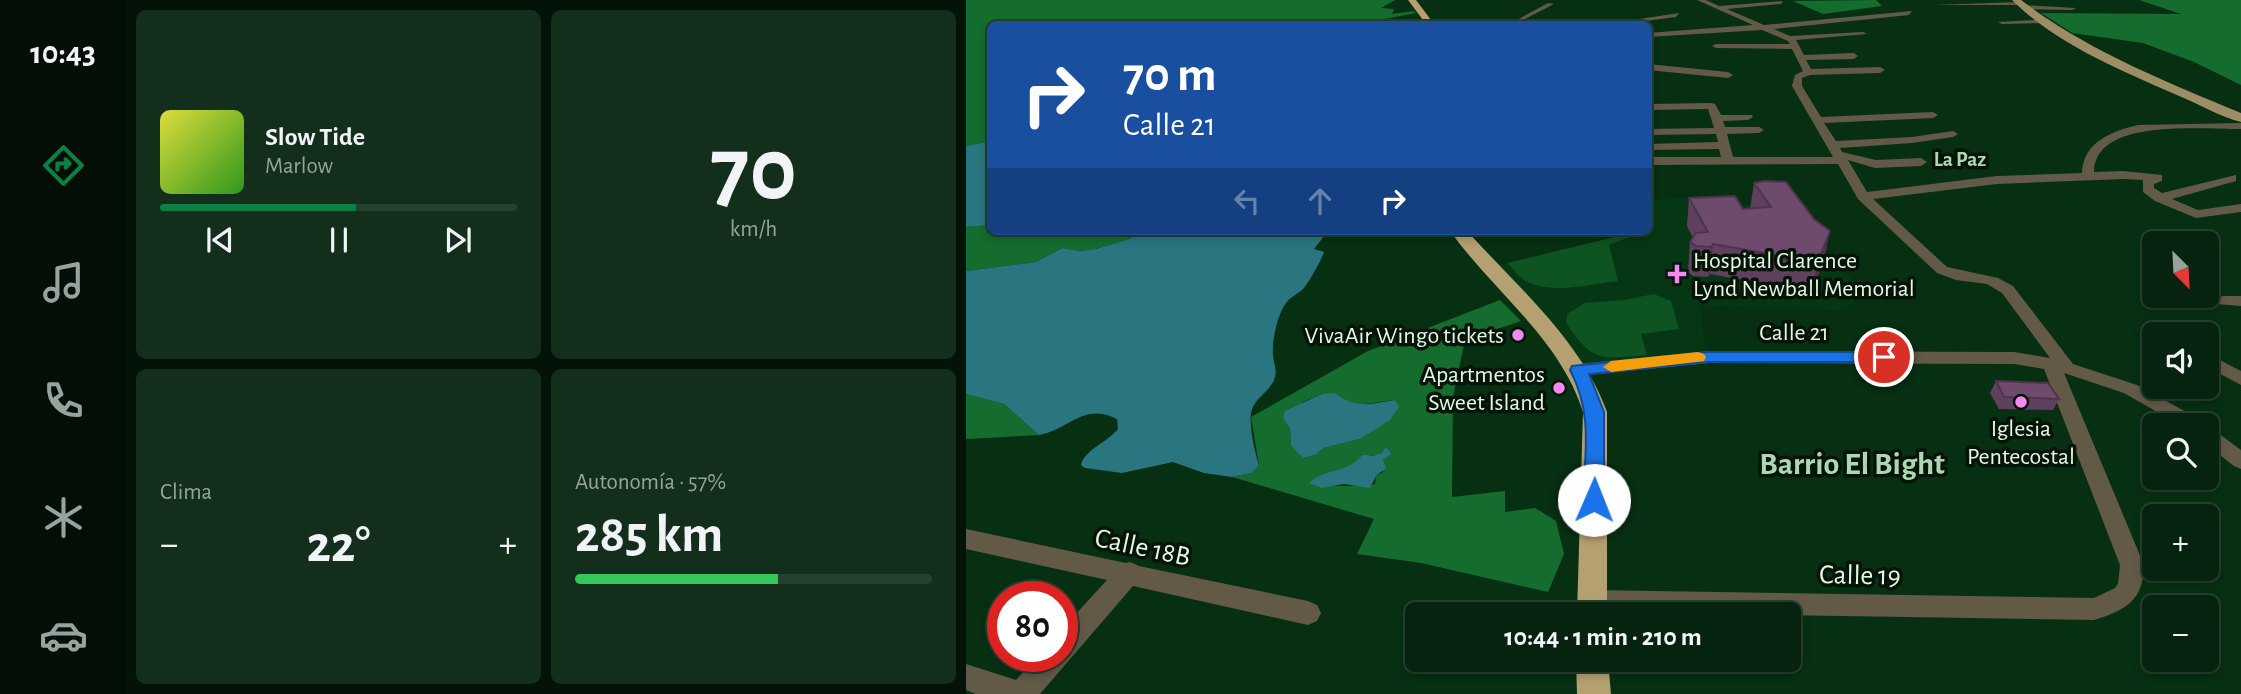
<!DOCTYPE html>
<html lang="es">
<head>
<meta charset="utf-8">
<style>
  :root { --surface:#05230e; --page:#132f1c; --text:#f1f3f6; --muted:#97a49e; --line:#26402e; --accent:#0b8043 }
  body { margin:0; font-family:"Alegreya Sans",sans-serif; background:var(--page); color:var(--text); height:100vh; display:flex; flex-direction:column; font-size:26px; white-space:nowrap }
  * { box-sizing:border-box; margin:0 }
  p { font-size:23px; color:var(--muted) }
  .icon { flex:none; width:38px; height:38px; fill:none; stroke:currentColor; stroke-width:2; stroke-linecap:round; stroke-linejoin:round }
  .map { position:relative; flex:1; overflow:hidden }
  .sheet { display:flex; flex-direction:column; gap:10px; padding:10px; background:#031308; width:840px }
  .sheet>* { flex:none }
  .hud { position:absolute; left:21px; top:21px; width:665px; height:214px; border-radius:10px; box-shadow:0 4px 10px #0003,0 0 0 2px var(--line); background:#1a4fa0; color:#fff; overflow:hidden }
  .needle { width:46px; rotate:156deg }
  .tools { position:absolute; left:1176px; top:231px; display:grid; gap:14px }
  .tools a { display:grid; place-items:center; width:77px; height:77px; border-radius:10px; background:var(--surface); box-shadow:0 4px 10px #0003,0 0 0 2px var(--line); font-size:35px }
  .speed { position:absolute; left:21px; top:581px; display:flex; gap:14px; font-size:35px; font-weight:700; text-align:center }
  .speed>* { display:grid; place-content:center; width:91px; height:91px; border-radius:50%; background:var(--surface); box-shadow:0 4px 10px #0003,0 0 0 2px var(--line); line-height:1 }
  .speed .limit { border:10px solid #d22; background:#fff; color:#111 }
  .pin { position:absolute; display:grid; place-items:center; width:60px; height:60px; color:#fff; margin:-30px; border:4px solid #fff; border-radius:50%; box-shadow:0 2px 7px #0007 }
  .me { position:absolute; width:77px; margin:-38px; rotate:1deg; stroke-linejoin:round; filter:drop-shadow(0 0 5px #0008) }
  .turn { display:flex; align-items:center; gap:24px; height:147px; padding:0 21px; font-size:32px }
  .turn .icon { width:91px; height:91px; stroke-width:2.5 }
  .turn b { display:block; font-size:49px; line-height:60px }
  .lanes { display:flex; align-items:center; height:66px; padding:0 21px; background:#0003; justify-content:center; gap:35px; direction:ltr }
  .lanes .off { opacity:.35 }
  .big { font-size:52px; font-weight:600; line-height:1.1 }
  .sheet .tile { flex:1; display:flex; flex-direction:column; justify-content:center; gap:10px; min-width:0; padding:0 24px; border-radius:10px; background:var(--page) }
  .sheet .dial { align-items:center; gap:0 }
  .dial b { font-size:91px; line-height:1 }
  .song { display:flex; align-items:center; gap:21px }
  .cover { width:84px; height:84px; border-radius:10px; background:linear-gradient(135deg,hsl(60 70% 55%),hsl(110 70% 35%)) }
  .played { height:7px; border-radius:4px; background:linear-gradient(90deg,var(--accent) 55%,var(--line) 55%) }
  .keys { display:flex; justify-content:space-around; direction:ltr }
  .heat { display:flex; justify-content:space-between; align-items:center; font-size:38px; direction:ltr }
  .charge { height:10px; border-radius:5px; background:linear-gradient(90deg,#34c759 57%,var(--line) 0) }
  .sheet .tiles { flex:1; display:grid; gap:10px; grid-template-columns:repeat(2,1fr) }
  .trip { position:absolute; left:439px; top:602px; width:396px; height:70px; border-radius:10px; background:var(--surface); box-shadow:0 4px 10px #0003,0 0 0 2px var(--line); font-weight:600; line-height:70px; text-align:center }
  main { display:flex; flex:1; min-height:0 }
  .dock { display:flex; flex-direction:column; width:126px; justify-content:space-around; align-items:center; background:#020e06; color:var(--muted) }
  .dock .icon { width:49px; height:49px }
  .dock .current { color:var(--accent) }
  .dock b { font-size:32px; color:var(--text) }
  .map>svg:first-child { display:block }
</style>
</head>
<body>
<main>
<nav class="dock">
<b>10:43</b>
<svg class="icon current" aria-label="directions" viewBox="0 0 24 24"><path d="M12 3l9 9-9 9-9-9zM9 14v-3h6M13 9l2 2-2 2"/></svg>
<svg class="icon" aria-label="music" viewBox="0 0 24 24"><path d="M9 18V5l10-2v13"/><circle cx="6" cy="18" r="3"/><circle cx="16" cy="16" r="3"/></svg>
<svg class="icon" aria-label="phone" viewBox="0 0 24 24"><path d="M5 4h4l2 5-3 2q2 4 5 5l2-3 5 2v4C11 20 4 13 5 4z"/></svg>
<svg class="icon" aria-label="climate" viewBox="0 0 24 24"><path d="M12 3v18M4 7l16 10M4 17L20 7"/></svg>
<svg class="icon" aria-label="car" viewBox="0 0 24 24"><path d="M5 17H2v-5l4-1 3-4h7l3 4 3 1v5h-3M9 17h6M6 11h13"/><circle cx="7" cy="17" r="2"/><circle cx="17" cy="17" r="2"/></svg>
</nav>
<section class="sheet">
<div class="tiles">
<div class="tile">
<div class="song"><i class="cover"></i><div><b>Slow Tide</b><p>Marlow</p></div></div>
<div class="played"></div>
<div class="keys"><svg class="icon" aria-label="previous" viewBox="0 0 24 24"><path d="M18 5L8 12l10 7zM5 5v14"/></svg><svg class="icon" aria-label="pause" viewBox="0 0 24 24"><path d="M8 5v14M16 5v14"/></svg><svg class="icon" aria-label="next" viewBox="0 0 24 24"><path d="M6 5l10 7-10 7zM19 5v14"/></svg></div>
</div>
<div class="tile dial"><b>70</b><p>km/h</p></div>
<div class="tile"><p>Clima</p>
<div class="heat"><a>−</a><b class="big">22°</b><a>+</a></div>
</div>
<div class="tile"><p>Autonomía · 57%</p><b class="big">285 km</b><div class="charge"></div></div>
</div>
</section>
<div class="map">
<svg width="1275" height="694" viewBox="0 0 1275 694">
  <rect width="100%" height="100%" fill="#072f12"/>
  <path fill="#063714" d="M746 196 751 204 766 206 821 203 856 253 891 283 890 294 884 306 876 310 734 306 740 354 618 366 533 265 670 231H682L683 200Z"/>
  <g fill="#0e5322">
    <path d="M670 232 671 234 643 245 652 281C625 284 582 296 557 279 551 275 546 268 541 263Z"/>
    <path d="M688 294 705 301 713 329 675 334 681 355C635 359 628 364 600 323L601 314 619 303 658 300Z"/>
  </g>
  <g fill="#146c2e" fill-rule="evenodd">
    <path d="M0 0H429L415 8 428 9 426 14 448 11 450 13 392 24H268L258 21 210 22 206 24H24V141L0 146Z"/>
    <path d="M910 0 916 6 857 14 827 1Z"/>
    <path d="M1173 0H1275V85L1228 62 1177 43 1106 33 1075 13 1215 14Z"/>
    <path d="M24 225V231H176L163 239 130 249 114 251 96 248 70 262 0 271V227Z"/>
    <path d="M534 300 555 321 499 340 487 397 486 497 539 491V512L569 508 590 521 598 554 582 592 455 563 391 554 408 519 266 477 285 473 293 466 285 417 402 351ZM356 394 391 405 428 400 407 430 394 439 358 448 349 455 337 458 325 446 324 428 337 402ZM420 447 426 454 417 460V472L410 476 409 484C402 486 353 487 347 485L388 465 397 454 406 456 417 453Z"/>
    <path d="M0 394 38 404 73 435 0 439Z"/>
  </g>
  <g fill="#2a7680">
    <path d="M24 141V225L0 227V146Z"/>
    <path d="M176 231H362L348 249 358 252C356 259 342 284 337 289 332 294 324 297 320 303 311 315 306 341 307 356 308 364 311 368 309 377 305 392 288 397 285 413 283 427 289 452 293 466L285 473 266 477 238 473 207 462 156 473 119 468 115 465C119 449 142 442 152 429L151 419C117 402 103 430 73 435L38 404 0 394V271L70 262 96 248 114 251 130 249 163 239Z"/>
    <path d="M369 393C389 409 404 404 429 400L433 407 424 420 394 439 358 448 349 455 337 458 325 446 324 428 317 418 319 411 356 394Z"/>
    <path d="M420 447 426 454 417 460 420 468 410 476 404 488 378 484 356 488 343 483C360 467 381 475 397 454L406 456 416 453Z"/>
  </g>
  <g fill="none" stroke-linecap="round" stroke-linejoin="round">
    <g fill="#625a47" fill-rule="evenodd">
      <path d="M731 0H740L753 6 817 1 815 4 761 9 798 25 946 11 943 15 808 29 824 36 897 32 901 34 830 40 838 55 888 53 892 56 888 59 840 60 845 69 914 67 919 70 914 73 844 75 836 78V86L855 117 967 112 972 115 967 118 858 123 870 141 946 137 987 131 992 134 987 137 946 143 874 148 876 152 910 160 955 158 961 162 955 166 909 168 882 160 901 192 1031 176 1116 173C1117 142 1146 131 1172 125L1275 123V129C1237 130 1129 117 1128 172L1157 171 1196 175V181L1188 184V188L1196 193 1270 175V181L1206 199 1232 210 1275 204V212L1230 218 1189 201 1177 192V180L1157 179 1031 184 907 199 981 267 1032 278 1047 286 1107 364 1171 385 1235 420 1238 425H1214L1158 393 1098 373 1178 565C1178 600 1159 611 1128 620L626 612 617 609 613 601 617 593 626 590 1128 598 1149 588 1152 584 1154 565 1078 369 1048 364 743 363 612 376 606 374 603 370 606 366 612 364 743 351 1048 352 1084 358 1036 293 1021 284 990 280 971 273 892 199 872 164 682 165V157H755L753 149 682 150V144L752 142 750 134 682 135V129L748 128 742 109 682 110V104L745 103 749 104 755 115H786L787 117 782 120 757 121 759 127H793L798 130 793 133 761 134 767 157H867L826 86 829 75 837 71 826 49 750 48 746 46 750 44H824L822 41 796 30 682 37V33L787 25Z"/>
      <path d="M1054 2 1056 5 1110 8 1106 10 1059 9 1056 5H967Z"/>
      <path d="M582 3 588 4 555 21 558 24 547 22Z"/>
      <path d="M713 13 710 17 664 23 660 21Z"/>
      <path d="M1083 19 1080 23 1036 24 1032 22Z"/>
      <path d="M629 21 632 24H580L584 22Z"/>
      <path d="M682 64 762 72 767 75 762 78 682 70Z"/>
      <path d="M1257 296H1275V306L1251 304 1249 301 1251 298Z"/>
      <path d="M1244 355 1275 371V385L1241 367V356Z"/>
      <path d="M1241 428 1248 430 1275 450V469L1268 466 1241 445Z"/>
      <path d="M0 529 160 563 164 562 173 566 342 601 351 605 355 613 351 621 342 625 167 586 74 694H10L0 690V664L50 680 72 656H96V629L141 580 0 549Z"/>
    </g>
    <path fill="#9d8d65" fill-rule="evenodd" d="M1046 0H1055C1122 51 1199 81 1275 113V122C1256 117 1238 107 1220 99 1161 73 1092 46 1046 0Z"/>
    <g fill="#b4a070" fill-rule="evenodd">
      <path d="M442 0H450L468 24H460Z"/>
      <path d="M484 231H501C551 286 616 342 641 412V614H611L617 412C594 339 528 292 484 231Z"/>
      <path d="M610 660H642L645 694H611Z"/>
    </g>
  </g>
  <g fill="#5f405e">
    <path d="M788 183 858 260 845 294 808 290 809 286 744 274 742 277 727 276 722 272 724 242 727 238 721 226 723 198 777 209H784Z"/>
    <path d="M1030 381 1093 399 1087 410 1033 409 1024 393Z"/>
  </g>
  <g fill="#4d344c">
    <path d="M864 231 858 260 845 294 851 264Z"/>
    <path d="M747 244 744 274 742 277 745 247Z"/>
  </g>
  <g fill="#6e4b6d" stroke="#4d344c" stroke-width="2">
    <path d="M799 181 820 182 848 219 864 231 851 264 813 259 815 256 747 244 745 247 730 246 724 242 730 233 742 232 723 198 769 196 777 209 805 207 788 183Z"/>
    <path d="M1030 381 1082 383 1093 399 1038 397Z"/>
  </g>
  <path fill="#1a73e8" stroke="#114b97" stroke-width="2" d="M743 352H918L926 357 918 362H743L623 374 638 412V500L635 505 628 507 620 505 617 500C619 453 627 413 604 370L606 366Z"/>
  <path fill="#f59e0b" d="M732 352 738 354 740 357 738 361 645 372 637 367 645 361Z"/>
  <g fill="#f489f0" stroke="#051407" stroke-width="2.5">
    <path d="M707.5 263.5h7v7h7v7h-7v7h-7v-7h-7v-7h7z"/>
    <circle cx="552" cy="335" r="7"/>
    <circle cx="593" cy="388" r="7"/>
    <circle cx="1055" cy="402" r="7"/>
  </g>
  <g text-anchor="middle" stroke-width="7" stroke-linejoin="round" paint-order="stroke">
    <g font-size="21" font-weight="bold" fill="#acd7b1" stroke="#051407">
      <text x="994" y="166">La Paz</text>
    </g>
    <g font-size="24" fill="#e3f9e5" stroke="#051407" text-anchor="end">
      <text x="727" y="268" text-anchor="start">Hospital Clarence<tspan x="727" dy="28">Lynd Newball Memorial</tspan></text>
      <text x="538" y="343">VivaAir Wingo tickets</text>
      <text x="579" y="382">Apartmentos<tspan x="579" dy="28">Sweet Island</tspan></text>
      <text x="1055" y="436" text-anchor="middle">Iglesia<tspan x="1055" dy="28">Pentecostal</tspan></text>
    </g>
    <g font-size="24" fill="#e3f9e5" stroke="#051407">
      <text x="828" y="340">Calle 21</text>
    </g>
    <g font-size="28" fill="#e3f9e5" stroke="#051407">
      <text transform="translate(177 546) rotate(12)" y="10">Calle 18B</text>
      <text transform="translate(894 574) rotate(1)" y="10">Calle 19</text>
    </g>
    <g font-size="32" font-weight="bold" fill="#acd7b1" stroke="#051407">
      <text x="886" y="474">Barrio El Bight</text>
    </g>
  </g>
</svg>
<div class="tools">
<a><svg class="needle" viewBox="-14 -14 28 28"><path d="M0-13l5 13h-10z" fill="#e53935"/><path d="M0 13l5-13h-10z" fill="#97a49e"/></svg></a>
<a><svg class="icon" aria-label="sound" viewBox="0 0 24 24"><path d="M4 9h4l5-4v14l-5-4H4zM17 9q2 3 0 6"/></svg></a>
<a><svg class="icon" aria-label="search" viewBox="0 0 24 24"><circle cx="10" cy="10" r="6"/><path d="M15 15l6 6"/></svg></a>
<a>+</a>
<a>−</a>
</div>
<div class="speed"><div class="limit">80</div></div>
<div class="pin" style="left:918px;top:357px;background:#d93025"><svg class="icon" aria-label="arrive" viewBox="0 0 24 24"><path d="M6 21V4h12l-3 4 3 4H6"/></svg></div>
<svg class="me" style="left:628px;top:500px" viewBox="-20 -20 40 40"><circle r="19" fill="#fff"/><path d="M0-13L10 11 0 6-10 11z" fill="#1a73e8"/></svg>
<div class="trip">10:44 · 1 min · 210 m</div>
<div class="hud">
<div class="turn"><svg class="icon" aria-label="right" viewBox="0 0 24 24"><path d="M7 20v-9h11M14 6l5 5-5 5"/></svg><div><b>70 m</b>Calle 21</div></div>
<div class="lanes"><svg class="icon off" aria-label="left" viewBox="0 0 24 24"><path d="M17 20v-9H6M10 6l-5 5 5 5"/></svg><svg class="icon off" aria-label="ahead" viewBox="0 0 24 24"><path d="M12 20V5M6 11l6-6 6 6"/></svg><svg class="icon" aria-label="right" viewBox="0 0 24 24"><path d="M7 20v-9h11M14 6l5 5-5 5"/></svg></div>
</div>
</div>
</main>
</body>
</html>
